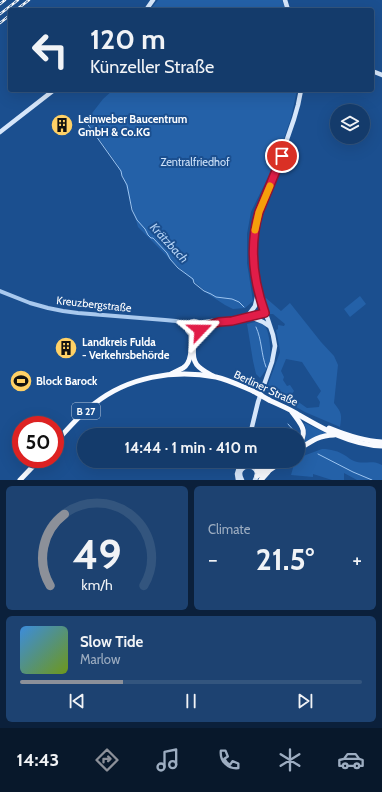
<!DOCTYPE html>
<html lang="en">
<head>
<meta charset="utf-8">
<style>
  :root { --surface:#143b6b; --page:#1d4271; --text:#f1f3f6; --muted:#9dadc1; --line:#33557e; --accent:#8c9099 }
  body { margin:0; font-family:Cabin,sans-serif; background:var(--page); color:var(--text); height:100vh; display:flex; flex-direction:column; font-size:15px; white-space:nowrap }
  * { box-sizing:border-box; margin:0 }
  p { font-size:13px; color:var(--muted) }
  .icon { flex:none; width:22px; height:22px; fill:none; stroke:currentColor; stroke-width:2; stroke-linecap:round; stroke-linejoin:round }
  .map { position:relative; height:480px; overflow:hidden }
  .side { display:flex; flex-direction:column; gap:6px; padding:6px; background:#0b203b; flex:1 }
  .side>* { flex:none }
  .top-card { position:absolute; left:8px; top:8px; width:366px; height:84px; border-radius:4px; box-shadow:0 4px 16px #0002,0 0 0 1px var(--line); background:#143b6b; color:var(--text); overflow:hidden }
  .controls { position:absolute; left:330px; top:104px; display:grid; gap:8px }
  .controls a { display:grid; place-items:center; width:40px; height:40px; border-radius:50%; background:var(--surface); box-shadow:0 4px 16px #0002,0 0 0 1px var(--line); font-size:20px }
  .speed { position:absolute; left:12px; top:416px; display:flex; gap:8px; font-size:20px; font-weight:700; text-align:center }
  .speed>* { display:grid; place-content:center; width:52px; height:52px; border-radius:50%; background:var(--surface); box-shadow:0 4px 16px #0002,0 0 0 1px var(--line); line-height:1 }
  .speed .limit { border:6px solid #d22; background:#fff; color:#111 }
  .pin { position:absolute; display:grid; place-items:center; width:34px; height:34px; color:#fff; margin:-17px; border:2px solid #fff; border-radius:50%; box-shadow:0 1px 4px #0007 }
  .me { position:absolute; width:44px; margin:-22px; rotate:67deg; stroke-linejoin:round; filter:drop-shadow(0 0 3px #0008) }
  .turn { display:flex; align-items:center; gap:14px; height:84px; padding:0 16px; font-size:18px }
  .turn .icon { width:52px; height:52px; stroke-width:2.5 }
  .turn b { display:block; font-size:28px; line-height:34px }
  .big { font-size:30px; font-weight:700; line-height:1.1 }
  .side .card { flex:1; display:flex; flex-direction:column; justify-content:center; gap:6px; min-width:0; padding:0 14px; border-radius:6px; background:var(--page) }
  .side .dial { align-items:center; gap:0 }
  .dial svg { height:104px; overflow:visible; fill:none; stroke:var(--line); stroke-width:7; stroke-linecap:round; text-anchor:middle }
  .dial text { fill:var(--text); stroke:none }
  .song { display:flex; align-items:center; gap:12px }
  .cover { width:48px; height:48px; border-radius:6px; background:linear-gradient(135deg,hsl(210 70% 55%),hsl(80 70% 35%)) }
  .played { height:4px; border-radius:2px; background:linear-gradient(90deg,var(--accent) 30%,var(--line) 30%) }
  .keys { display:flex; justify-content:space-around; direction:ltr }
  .heat { display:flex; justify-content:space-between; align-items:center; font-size:22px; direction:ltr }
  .side .tiles { flex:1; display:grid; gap:6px; grid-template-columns:1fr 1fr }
  .card:last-child { grid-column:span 2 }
  .trip { position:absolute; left:77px; top:428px; width:228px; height:40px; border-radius:20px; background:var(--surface); box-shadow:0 4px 16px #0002,0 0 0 1px var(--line); font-weight:700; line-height:40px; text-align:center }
  .tabs { display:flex; height:64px; justify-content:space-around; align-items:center; background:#08182b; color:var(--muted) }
  .tabs .icon { width:28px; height:28px }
  .tabs .current { color:var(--accent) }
  .tabs b { font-size:18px; color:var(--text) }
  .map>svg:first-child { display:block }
</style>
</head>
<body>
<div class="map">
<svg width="382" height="480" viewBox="0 0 382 480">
  <rect width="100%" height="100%" fill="#1b4f8f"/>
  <g fill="#2461a8" fill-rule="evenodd">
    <path d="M158 0H282L286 10H150Z"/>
    <path d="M113 90H297L291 118 279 153 272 169 251 212 247 234V263L253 301 245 308 233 309 225 305 208 294 175 264 138 227 124 179 117 164 86 121 103 99Z"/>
    <path d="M360 296 366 304 350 317 344 309Z"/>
    <path d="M266 298 281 311 290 303 321 342 334 356 338 365 334 403C342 413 342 415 340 427L305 412 266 390 280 352 279 345 276 330 278 329V325L284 326 285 324 273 314H270L264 299ZM286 359 302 362 321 391 317 397 320 402 319 407 307 408 297 401 291 395 294 391 290 385 287 386 283 380 284 377 281 371Z"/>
    <path d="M255 322C260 323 264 324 266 328 270 335 271 353 270 361 268 367 264 373 260 378L256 374 253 361 247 324Z"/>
    <path d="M305 423 326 433V434L302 445C306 437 308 432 304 424Z"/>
    <path d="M322 449C331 449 338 451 346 456 349 458 351 460 354 461 364 465 372 459 382 465V480H357L344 473V480H332L313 474V477L291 475 293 468 292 462 294 461H298V459L303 456Z"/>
  </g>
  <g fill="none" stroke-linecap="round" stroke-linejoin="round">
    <g stroke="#9cc4f0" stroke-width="1">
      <path d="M86 122 121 171 122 176 127 185 132 210 137 220 145 229 148 235 151 238H153L167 253 170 259 178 268 193 279 194 283 204 291 211 294 216 297 232 299 239 302 244 307"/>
      <path d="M256 327C262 340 261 354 266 367"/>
      <path d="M288 424 296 433"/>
      <path d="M318 454 353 472 372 480"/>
    </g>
    <path stroke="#a9c9ee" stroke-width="4" d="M0 291 30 303 48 308 63 311 78 313 165 320 176 321 188 325"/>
    <g stroke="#d6e6fa" stroke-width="4.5">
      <path d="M285 0 288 10"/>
      <path d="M146 10 153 0"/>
      <path d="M372 71 382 75"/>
      <path d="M0 132 54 90"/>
      <path d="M247 317 255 306 258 293"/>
      <path d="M251 317 263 322 269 326"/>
      <circle cx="194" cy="328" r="7"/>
      <path d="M198 323 212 321 219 322 232 321 265 313"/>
      <path d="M201 328 218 322"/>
      <path d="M250 435 258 402 272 362 275 346 273 335 262 302 255 278 253 253 255 229 259 212 276 171 294 119 298 105 301 90"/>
      <path d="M238 480 237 474 241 461"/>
      <path d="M242 480C232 462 265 462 255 480"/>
    </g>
    <g stroke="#f8faff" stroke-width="5">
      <path d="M196 334C194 344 190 360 199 367 203 371 208 373 213 376"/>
      <path d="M171 374C175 372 179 370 183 368 193 362 191 344 191 334"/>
      <path d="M269 400C279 405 290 409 299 415 325 430 351 445 382 446"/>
      <path d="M292 412C303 427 308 430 298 448"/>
      <path d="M329 428C346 435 364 441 382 442"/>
      <path d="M55 443C67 430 79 415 94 404 128 377 173 369 216 377 229 380 241 386 253 391"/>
      <path d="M298 450C310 442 319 435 334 435"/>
      <path d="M257 471 269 468"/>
      <path d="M257 476 267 472 283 461"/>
      <path d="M20 480 40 459"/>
      <path d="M261 480 268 472"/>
    </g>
    <g stroke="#fff" stroke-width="2.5">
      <g id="rail">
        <path d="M0 4 5 0"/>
        <path d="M16 10 29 0"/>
        <path d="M0 14 18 0"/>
        <path d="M0 23 10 15"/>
      </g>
    </g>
    <use href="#rail" stroke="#1b4f8f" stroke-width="1" stroke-dasharray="3" stroke-linecap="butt"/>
    <path stroke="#f8faff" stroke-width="5" d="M253 391 269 400"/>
  </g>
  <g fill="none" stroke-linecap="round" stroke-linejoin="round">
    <g stroke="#92132f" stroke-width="10">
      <path id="route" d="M200 330V328L219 322 232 321 265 313C253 280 249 246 259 212L282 156"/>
    </g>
    <use href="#route" stroke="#e11d48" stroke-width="7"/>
    <path stroke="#f59e0b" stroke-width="7" d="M255 230 259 212 270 186"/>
  </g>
  <defs>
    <g id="building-disc" transform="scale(1.15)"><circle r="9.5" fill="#ffd166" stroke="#1b4f8f"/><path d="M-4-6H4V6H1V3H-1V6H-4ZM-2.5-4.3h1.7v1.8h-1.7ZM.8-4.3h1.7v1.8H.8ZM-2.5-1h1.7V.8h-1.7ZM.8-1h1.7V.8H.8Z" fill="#111"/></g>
    <g id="stadium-disc" transform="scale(1.15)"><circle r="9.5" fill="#ffd166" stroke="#1b4f8f"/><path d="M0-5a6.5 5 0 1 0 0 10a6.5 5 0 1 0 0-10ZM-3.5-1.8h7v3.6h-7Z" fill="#111"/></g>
  </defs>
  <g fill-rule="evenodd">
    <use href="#building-disc" x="62" y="125"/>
    <use href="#building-disc" x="66" y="348"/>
    <use href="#stadium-disc" x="21" y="381"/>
  </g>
  <g text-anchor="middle" stroke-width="4" stroke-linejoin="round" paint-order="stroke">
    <rect fill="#1b4f8f" stroke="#bbcadd" stroke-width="1" x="72" y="403" width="28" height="16" rx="3"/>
    <g font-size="10" font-weight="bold" fill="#fff">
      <text x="86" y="415">B 27</text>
    </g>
    <g font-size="11" font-weight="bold" fill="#fff" stroke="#1b4f8f" text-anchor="start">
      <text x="78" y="123">Leinweber Baucentrum<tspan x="78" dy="13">GmbH &amp; Co.KG</tspan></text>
      <text x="82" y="346">Landkreis Fulda<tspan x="82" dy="13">- Verkehrsbehörde</tspan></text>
      <text x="36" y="385">Block Barock</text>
    </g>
    <g font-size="11" fill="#cfe3fa" stroke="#1b4f8f">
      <text x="195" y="166">Zentralfriedhof</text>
    </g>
    <g font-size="11" fill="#fff" stroke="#1b4f8f">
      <text transform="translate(94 304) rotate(6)" y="4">Kreuzbergstraße</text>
      <text transform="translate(266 388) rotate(25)" y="4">Berliner Straße</text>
    </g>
    <g font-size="12" font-style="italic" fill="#b5d3f5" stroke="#1b4f8f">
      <text transform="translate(169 243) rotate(47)" y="4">Krätzbach</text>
    </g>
  </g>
</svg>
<div class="controls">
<a><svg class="icon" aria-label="layers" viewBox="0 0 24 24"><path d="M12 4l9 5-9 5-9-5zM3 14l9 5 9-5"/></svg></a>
</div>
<div class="speed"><div class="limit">50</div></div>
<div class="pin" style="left:282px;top:156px;background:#d93025"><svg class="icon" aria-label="arrive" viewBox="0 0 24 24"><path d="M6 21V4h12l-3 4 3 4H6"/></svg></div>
<svg class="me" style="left:200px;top:330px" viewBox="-20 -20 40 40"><path d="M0-17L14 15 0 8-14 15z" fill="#e11d48" stroke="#fff" stroke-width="4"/></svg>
<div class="trip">14:44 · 1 min · 410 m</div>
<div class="top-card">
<div class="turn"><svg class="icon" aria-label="left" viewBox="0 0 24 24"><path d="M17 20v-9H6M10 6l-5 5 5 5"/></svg><div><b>120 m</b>Künzeller Straße</div></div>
</div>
</div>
<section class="side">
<div class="tiles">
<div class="card dial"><svg viewBox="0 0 100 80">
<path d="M14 69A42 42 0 1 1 86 69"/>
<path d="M14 69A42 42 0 0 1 25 14" stroke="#8c9099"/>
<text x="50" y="56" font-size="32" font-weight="700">49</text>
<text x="50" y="72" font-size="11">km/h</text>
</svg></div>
<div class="card"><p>Climate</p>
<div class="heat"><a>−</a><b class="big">21.5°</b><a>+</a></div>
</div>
<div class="card">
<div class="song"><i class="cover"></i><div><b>Slow Tide</b><p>Marlow</p></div></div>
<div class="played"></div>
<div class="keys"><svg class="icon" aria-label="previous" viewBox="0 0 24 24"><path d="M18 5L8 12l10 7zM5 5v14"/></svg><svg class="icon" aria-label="pause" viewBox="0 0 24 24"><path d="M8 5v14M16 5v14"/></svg><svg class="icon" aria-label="next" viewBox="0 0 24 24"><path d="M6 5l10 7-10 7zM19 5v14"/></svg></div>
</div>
</div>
</section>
<nav class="tabs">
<b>14:43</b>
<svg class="icon current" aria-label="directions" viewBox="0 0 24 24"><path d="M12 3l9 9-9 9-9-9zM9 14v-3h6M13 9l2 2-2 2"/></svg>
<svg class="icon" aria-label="music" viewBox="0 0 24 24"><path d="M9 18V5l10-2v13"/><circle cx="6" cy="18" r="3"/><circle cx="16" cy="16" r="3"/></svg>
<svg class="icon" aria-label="phone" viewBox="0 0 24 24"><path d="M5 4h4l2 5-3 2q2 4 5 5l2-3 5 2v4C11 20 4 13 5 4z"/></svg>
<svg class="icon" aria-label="climate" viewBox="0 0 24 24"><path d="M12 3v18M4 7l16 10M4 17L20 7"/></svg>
<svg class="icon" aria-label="car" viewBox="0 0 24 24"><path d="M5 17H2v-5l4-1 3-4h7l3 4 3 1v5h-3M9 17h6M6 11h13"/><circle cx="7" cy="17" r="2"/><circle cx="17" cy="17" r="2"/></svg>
</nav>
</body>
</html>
